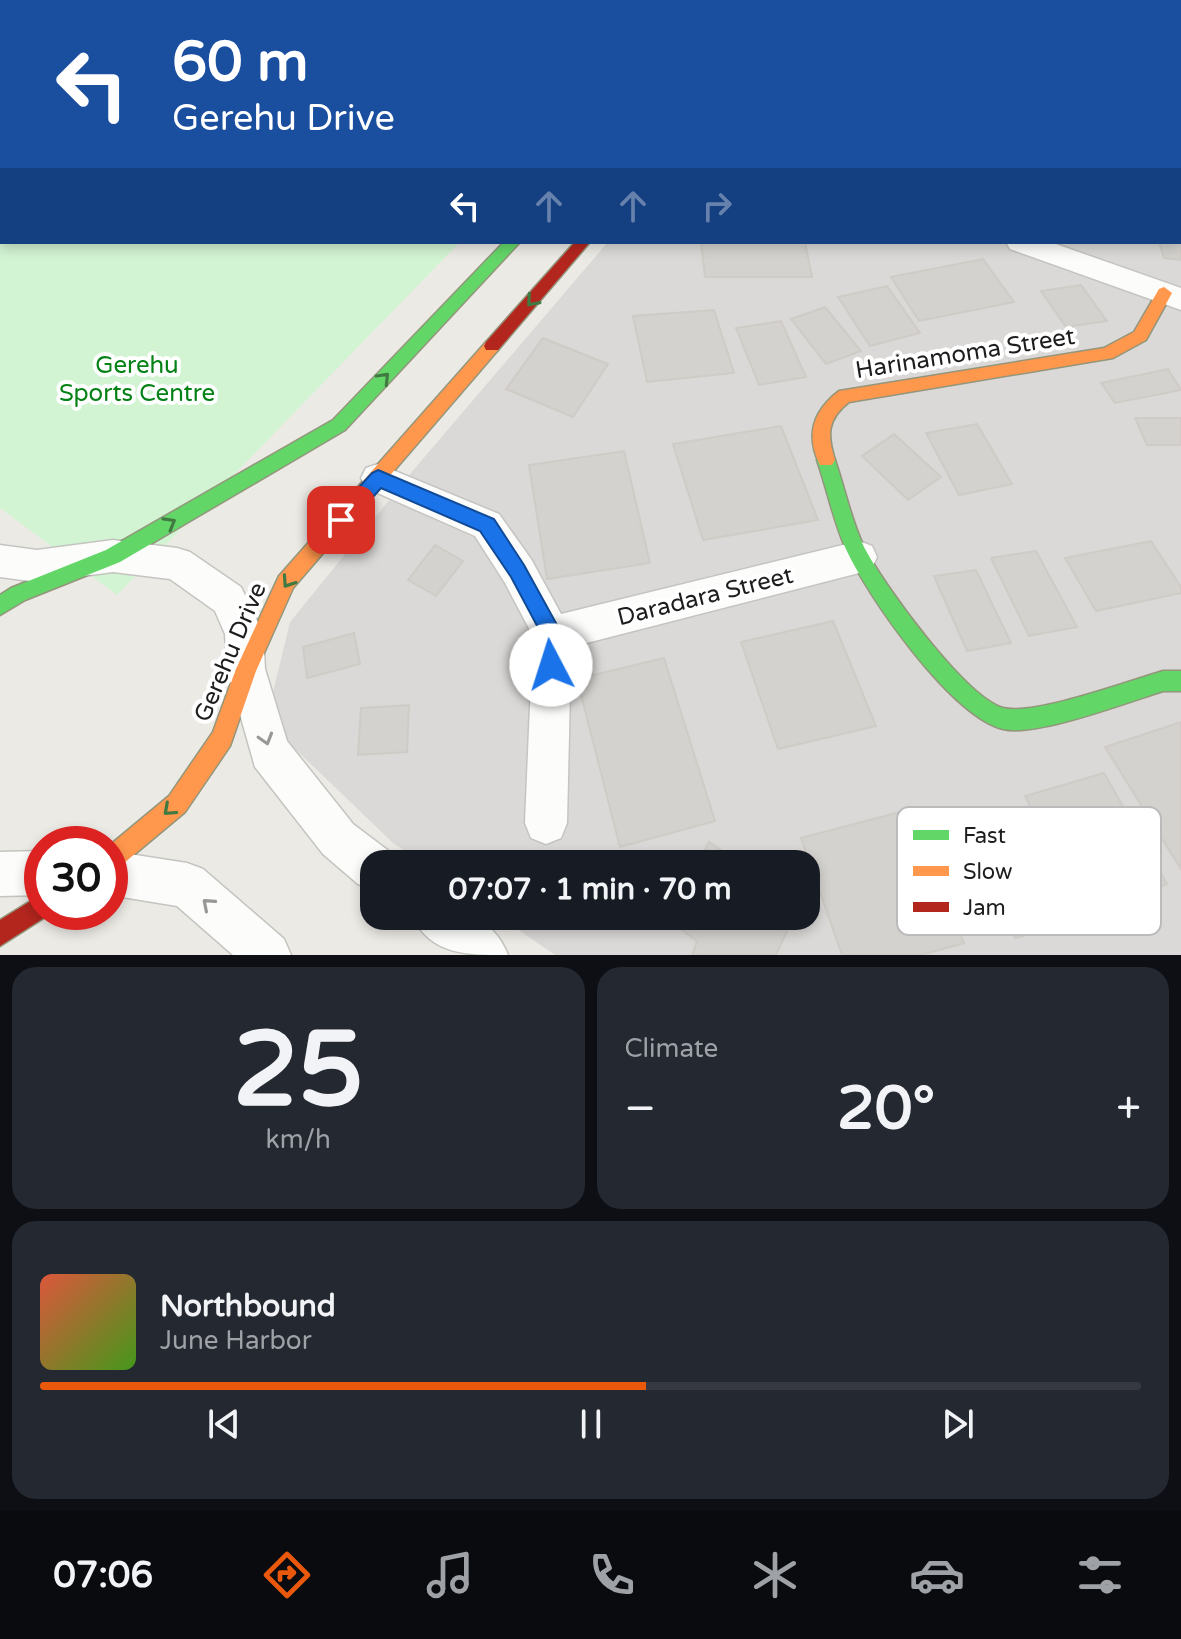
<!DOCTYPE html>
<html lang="en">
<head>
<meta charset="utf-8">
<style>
  :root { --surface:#171b24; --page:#242831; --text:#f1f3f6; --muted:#9ea1a6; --line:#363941; --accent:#ea580c }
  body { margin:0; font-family:"Varela Round",sans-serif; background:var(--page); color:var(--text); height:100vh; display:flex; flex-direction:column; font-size:30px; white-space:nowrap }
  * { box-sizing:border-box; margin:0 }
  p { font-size:26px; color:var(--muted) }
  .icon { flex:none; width:44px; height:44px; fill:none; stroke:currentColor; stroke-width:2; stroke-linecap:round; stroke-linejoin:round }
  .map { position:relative; height:955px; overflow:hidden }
  .drawer { display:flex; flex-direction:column; gap:12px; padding:12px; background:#0d0f14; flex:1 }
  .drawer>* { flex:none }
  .guide { position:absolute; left:0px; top:0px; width:1182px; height:244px; box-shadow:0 4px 12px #0003; background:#1a4fa0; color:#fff; overflow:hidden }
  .speed { position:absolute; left:24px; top:826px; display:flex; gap:16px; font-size:40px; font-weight:700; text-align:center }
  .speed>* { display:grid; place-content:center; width:104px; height:104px; border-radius:50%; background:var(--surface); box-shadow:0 4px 12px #0003; line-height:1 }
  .speed .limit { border:12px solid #d22; background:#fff; color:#111 }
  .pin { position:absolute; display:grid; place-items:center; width:68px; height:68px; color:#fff; margin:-34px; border-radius:16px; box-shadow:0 4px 12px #0006 }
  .me { position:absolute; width:88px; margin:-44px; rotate:355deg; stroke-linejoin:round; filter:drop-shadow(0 0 6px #0008) }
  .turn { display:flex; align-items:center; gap:28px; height:168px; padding:0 40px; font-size:36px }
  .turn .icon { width:104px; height:104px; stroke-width:2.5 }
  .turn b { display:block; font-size:56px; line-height:68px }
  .lanes { display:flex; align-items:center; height:76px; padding:0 40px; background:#0003; justify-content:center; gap:40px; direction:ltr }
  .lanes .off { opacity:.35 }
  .big { font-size:60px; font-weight:700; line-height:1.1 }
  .drawer .card { flex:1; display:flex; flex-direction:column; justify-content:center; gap:12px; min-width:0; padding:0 28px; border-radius:24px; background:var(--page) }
  .drawer .dial { align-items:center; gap:0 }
  .dial b { font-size:104px; line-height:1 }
  .song { display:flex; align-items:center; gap:24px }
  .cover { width:96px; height:96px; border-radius:12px; background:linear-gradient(135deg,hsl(10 70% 55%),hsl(100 70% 35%)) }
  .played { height:8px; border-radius:4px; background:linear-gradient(90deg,var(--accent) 55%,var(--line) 55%) }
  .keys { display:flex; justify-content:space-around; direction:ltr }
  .heat { display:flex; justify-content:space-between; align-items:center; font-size:44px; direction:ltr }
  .drawer .tiles { flex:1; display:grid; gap:12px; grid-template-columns:1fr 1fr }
  .card:last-child { grid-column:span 2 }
  .trip { position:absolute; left:360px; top:850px; width:460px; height:80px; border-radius:24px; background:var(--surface); box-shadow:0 4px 12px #0003; font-weight:700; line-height:80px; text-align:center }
  .menu { display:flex; height:128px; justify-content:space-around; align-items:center; background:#090b0e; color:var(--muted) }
  .menu .icon { width:56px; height:56px }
  .menu .on { color:var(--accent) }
  .menu b { font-size:36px; color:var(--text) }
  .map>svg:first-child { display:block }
</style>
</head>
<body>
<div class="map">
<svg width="1181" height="955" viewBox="0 0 1181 955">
  <rect width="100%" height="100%" fill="#eceae5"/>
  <path fill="#dbd9d7" d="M802 0H1181V955H555L498 916H806V864H424L393 843 266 721 290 622 416 467 608 242H1180V2H801Z"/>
  <path fill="#d2f4d3" d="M0 0 558 2H2V242H460L117 595 0 508Z"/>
  <g fill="#d4d2ce" stroke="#cfcbc6" stroke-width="2">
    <path d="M701 242H805L812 277H705Z"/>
    <path d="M1159 242 1181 243V260L1164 258Z"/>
    <path d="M983 259 1014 302 919 321 891 277Z"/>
    <path d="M1081 285 1107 321 1066 327 1041 291Z"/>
    <path d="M887 286 920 333 870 346 838 297Z"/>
    <path d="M825 307 861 351 826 364 791 319Z"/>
    <path d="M714 310 734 373 647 382 633 316Z"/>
    <path d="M781 321 806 377 759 385 736 328Z"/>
    <path d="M543 338 608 364 573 417 506 389Z"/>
    <path d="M1168 369 1181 390 1115 403 1101 383Z"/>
    <path d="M1135 418H1181V445H1147Z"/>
    <path d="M977 424 1012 484 959 495 926 433Z"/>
    <path d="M781 426 818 520 703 540 673 444Z"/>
    <path d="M894 434 941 477 908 500 862 456Z"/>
    <path d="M624 451 650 563 547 579 529 465Z"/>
    <path d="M1151 541 1181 587V593L1096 611 1065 558Z"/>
    <path d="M435 545 463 561 436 596 408 580Z"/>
    <path d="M1036 551 1077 627 1029 636 991 558Z"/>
    <path d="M976 570 1011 643 967 651 934 576Z"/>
    <path d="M833 621 876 726 778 749 741 642Z"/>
    <path d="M354 633 360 664 307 678 303 647Z"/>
    <path d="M664 658 715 821 620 847 577 679Z"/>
    <path d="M409 705 407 752 358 755 361 708Z"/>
    <path d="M1181 722V869L1105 747Z"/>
    <path d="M1104 773 1167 884 1083 911 1025 796Z"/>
    <path d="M908 810 964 943 921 955H842L801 838Z"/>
    <path d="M1034 839 1073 922 1015 938 977 853Z"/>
    <path d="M709 842 742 864H698Z"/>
    <path d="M670 916H794L776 955H692L697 941 668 920Z"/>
  </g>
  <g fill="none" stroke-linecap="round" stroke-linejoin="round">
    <g stroke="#c4c4c1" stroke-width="3">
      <g id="street">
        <path d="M948 0H970L947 2Z"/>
        <path d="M1006 242H1050L1181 288V310L1010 249Z"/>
        <path d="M378 464 499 514 531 559 561 614 859 541 872 546 877 557 872 568 859 573 571 647 567 823 561 838 546 844 531 838 525 823 533 636 505 583 475 536 366 488 361 478 366 468Z"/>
        <path d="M113 540 177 548 190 552 241 587 263 633 265 669 287 741 353 824 390 852 394 864H374V890L358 884 323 854 255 767 227 669 225 634 215 611 170 579 113 572 37 582 0 577V545L37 550Z"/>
        <path d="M42 851V895L0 896V852Z"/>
        <path d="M110 851 187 863 203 869 284 939 291 955H233L177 906 110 895Z"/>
        <path d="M412 916C455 916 489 908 508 955 466 955 431 955 412 916Z"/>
      </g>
    </g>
    <g stroke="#93967c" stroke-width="3">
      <g id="fast">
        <path d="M504 242H520L345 430 120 562 25 600 0 615V595L11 588 106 550 333 420Z"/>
        <path d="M826 453 832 455 835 460C845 489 851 520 864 547 882 583 965 697 1003 708 1034 716 1129 681 1163 671H1181V691H1163C1128 702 1036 737 1003 729 951 716 867 596 845 547 833 519 827 489 817 460L820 455Z"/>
      </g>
    </g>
    <g stroke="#93967c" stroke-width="3">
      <g id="slow">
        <path d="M1164 287 1172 293 1146 340 1113 358 849 402C827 419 827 435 835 460L832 465H820C805 435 813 411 839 391L1104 348 1134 332 1159 289Z"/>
        <path d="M492 340 498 342 500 346 498 350 293 588 256 671 230 746 185 812 118 868 110 872V845L169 796 213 732 236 669 279 576 486 342Z"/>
      </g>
    </g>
    <g stroke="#93967c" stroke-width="3">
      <g id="jam">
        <path d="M575 242H590L498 350H486L484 346 486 342Z"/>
        <path d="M42 894V912H51L50 914 0 946V920Z"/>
      </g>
    </g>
    <use href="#street" fill="#fcfcfb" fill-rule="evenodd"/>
    <use href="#fast" fill="#63d668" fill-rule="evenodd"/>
    <use href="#slow" fill="#ff974d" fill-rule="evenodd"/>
    <use href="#jam" fill="#b3261e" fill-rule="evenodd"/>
  </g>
  <defs><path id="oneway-chevron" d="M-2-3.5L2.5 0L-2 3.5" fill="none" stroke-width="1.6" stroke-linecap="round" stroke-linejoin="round" transform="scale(2)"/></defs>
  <g stroke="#407a42">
    <use href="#oneway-chevron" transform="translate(532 301) rotate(131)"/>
    <use href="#oneway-chevron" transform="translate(384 378) rotate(-46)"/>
    <use href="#oneway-chevron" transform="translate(170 523) rotate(-30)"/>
    <use href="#oneway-chevron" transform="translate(288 582) rotate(124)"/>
    <use href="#oneway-chevron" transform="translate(169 810) rotate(138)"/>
  </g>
  <g stroke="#989897">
    <use href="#oneway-chevron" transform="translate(266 739) rotate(73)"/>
    <use href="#oneway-chevron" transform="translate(208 904) rotate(-139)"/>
  </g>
  <path fill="#1a73e8" stroke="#114b97" stroke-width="2" d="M378 470 494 519 524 565 562 634 559 672 551 675 544 672 541 665 542 635 511 577 480 531 381 488 348 525 341 528 334 525 332 520 334 514 372 473Z"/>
  <g text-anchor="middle" stroke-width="8" stroke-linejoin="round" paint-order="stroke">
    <g font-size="24" fill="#1d1d1d" stroke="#fff">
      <text transform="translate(965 353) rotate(-9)" y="8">Harinamoma Street</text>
      <text transform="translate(705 596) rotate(-14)" y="8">Daradara Street</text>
      <text transform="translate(230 652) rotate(-67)" y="8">Gerehu Drive</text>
    </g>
    <g font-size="24" fill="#058116" stroke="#fff">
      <text x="137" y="373">Gerehu<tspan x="137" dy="28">Sports Centre</tspan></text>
    </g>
  </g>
  <rect x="897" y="807" width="264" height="128" rx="12" fill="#fff" stroke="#bbb" stroke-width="2"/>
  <rect x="913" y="830" width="36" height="10" fill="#63d668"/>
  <rect x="913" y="866" width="36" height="10" fill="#ff974d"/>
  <rect x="913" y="902" width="36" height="10" fill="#b3261e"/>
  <g font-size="22" fill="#1d1d1d">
    <text x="963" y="843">Fast</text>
    <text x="963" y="879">Slow</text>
    <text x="963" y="915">Jam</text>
  </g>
</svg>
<div class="speed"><div class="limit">30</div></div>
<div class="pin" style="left:341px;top:520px;background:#d93025"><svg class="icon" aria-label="arrive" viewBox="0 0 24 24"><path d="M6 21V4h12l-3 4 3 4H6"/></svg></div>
<svg class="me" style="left:551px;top:665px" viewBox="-20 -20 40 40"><circle r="19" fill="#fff"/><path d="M0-13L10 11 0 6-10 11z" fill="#1a73e8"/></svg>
<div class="trip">07:07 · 1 min · 70 m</div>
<div class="guide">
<div class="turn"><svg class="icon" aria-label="left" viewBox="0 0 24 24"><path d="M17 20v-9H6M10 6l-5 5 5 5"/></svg><div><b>60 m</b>Gerehu Drive</div></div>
<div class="lanes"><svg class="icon" aria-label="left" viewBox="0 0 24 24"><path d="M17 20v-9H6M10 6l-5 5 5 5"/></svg><svg class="icon off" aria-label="ahead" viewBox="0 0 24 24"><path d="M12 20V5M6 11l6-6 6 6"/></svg><svg class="icon off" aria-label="ahead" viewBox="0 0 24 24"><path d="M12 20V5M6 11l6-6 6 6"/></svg><svg class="icon off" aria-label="right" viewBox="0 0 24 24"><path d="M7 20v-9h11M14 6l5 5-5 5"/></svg></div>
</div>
</div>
<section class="drawer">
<div class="tiles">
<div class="card dial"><b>25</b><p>km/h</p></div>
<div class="card"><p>Climate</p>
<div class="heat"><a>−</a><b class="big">20°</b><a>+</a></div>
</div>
<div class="card">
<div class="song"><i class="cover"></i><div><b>Northbound</b><p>June Harbor</p></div></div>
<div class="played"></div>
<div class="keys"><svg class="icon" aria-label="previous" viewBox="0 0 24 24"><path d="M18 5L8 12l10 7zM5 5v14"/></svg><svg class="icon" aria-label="pause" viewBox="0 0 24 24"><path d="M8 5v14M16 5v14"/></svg><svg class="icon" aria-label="next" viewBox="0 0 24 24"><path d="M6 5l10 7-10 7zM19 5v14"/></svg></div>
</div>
</div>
</section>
<nav class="menu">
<b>07:06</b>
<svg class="icon on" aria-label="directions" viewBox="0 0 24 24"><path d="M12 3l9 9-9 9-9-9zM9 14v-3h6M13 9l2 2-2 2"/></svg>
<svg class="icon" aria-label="music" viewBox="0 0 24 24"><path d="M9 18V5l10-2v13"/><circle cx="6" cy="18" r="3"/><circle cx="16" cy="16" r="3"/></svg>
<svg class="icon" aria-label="phone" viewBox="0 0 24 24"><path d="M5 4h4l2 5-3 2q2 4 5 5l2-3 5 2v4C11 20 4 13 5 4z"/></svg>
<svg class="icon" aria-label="climate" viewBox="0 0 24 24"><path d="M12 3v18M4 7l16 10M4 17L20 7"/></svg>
<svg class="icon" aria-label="car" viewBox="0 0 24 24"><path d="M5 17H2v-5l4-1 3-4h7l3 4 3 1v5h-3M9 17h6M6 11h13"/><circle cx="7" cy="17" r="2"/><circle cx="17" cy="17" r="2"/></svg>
<svg class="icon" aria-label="filters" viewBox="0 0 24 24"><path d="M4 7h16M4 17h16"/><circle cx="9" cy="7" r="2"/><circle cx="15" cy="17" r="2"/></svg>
</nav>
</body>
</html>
